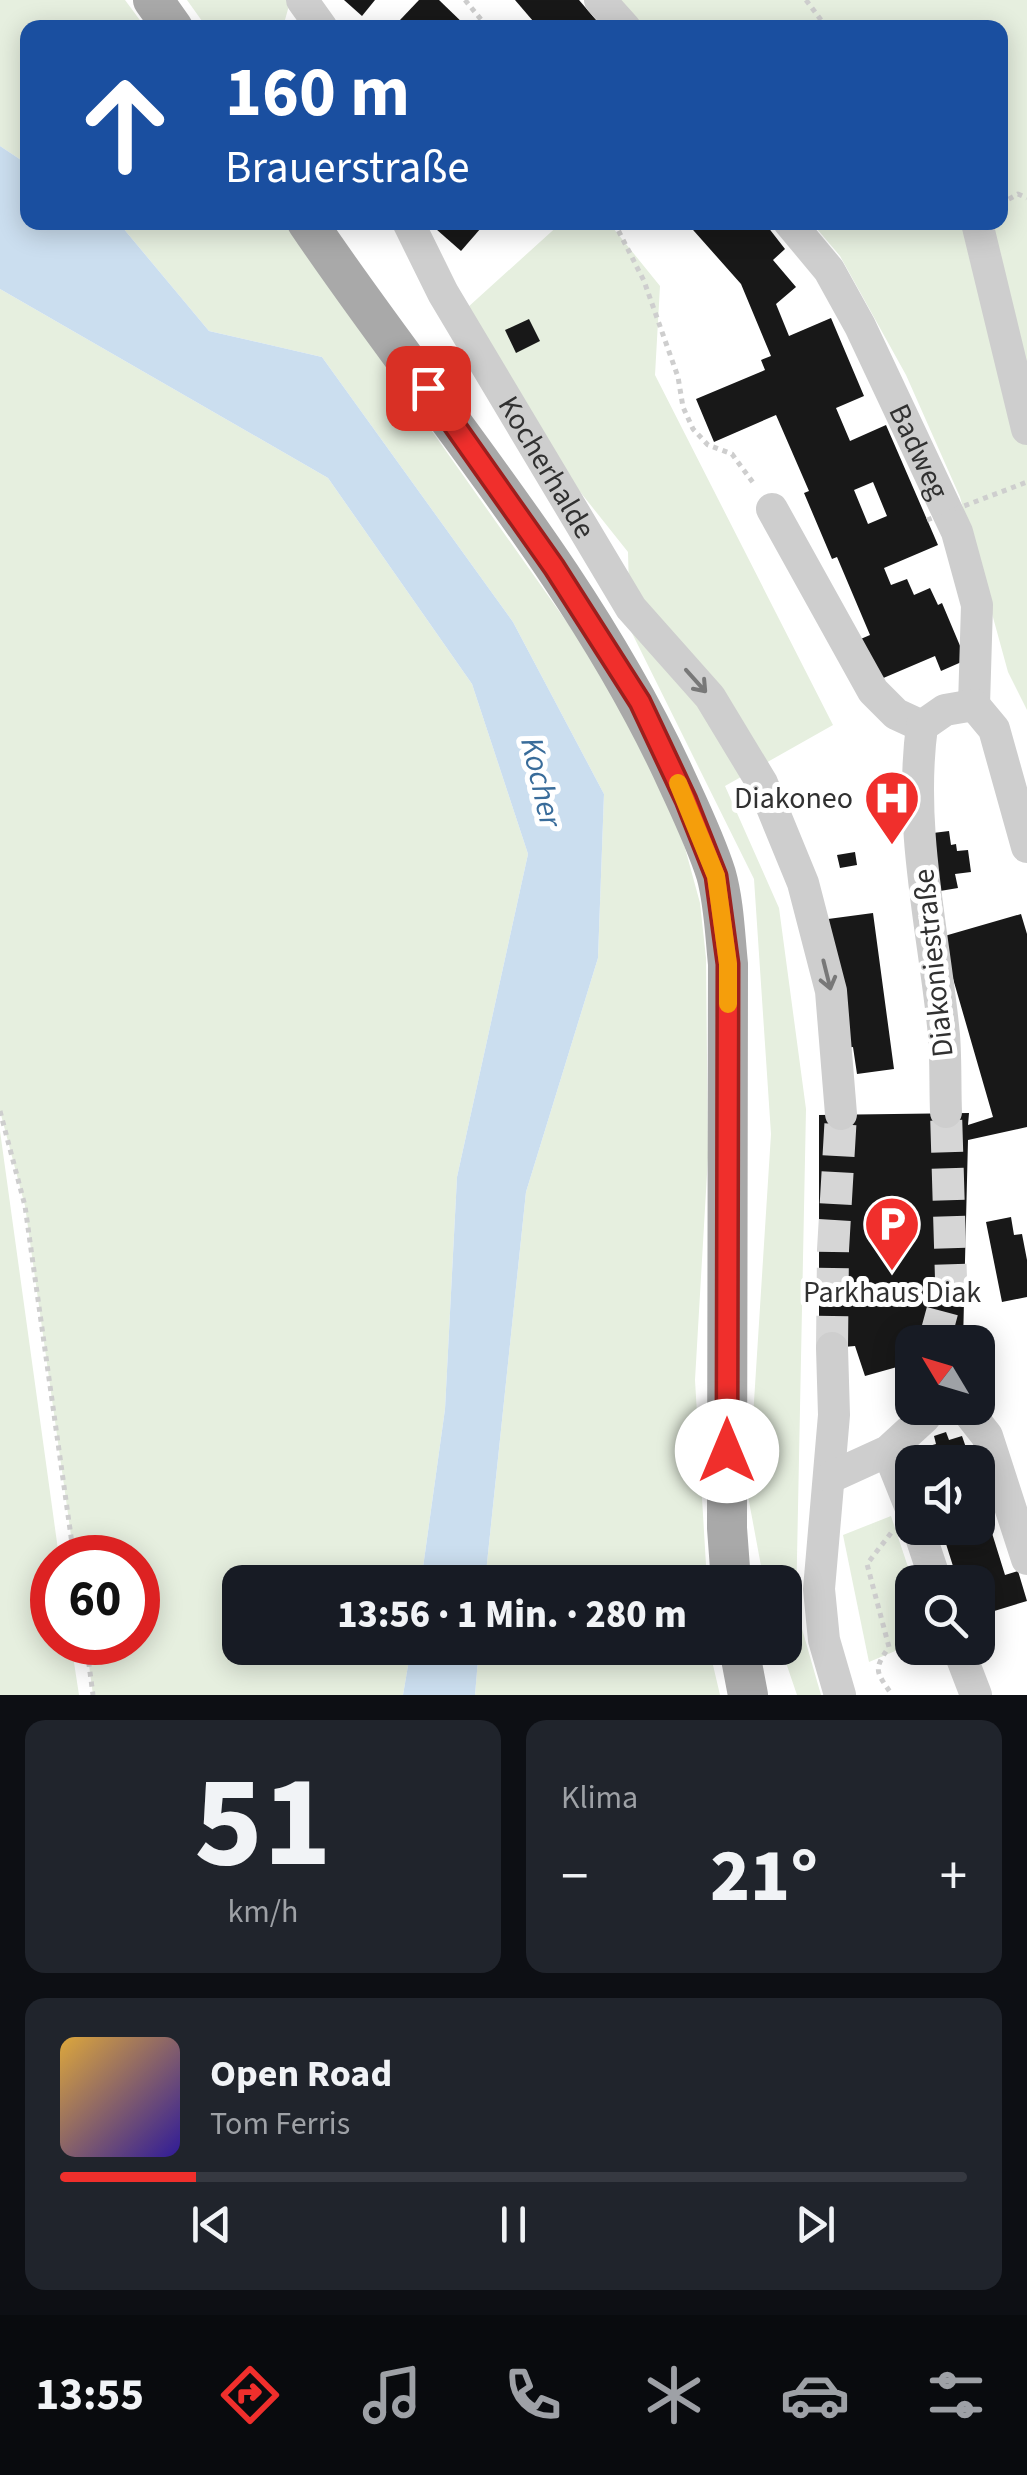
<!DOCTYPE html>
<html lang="de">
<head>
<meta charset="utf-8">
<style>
  :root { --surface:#171b24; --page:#20242c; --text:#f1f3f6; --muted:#9ea1a6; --line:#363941; --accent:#f02f2c }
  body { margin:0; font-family:"Source Sans 3",sans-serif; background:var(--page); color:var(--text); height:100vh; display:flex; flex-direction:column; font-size:38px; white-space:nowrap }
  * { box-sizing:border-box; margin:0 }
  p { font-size:32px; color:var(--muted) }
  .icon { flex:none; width:55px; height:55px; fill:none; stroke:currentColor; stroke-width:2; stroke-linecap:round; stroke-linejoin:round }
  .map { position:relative; height:1695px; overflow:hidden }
  .drawer { display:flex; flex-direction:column; gap:25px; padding:25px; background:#0d0f14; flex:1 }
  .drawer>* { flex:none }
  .top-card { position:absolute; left:20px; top:20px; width:988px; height:210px; border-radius:20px; box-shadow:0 5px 25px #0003; background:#1a4fa0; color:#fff; overflow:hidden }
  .needle { width:65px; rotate:308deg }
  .buttons { position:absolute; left:895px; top:1325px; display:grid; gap:20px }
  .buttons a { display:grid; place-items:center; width:100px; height:100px; border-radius:20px; background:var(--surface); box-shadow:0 5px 25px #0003; font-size:50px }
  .speed { position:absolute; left:30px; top:1535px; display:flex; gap:20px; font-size:50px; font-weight:700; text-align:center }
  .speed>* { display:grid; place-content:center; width:130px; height:130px; border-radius:50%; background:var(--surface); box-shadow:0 5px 25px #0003; line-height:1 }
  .speed .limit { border:15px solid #d22; background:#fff; color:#111 }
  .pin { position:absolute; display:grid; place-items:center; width:85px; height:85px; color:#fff; margin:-42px; border-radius:20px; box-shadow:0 5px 15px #0006 }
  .me { position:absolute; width:110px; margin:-55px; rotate:0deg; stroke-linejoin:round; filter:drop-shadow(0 0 8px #0008) }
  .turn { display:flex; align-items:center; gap:35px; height:210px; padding:0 40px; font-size:45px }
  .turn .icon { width:130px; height:130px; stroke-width:2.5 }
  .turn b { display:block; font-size:70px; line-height:85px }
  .big { font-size:75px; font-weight:800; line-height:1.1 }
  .drawer .tile { flex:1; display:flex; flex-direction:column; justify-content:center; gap:15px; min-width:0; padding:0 35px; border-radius:20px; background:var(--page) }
  .drawer .dial { align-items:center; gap:0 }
  .dial b { font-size:130px; line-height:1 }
  .song { display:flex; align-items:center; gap:30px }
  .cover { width:120px; height:120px; border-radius:15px; background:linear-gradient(135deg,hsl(40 70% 55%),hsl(250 70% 35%)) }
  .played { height:10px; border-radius:5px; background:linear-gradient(90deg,var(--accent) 15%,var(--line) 15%) }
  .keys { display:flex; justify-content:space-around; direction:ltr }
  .heat { display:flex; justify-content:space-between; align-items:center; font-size:55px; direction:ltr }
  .drawer .tiles { flex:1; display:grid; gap:25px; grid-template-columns:1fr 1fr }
  .tile:last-child { grid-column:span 2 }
  .trip { position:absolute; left:222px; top:1565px; width:580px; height:100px; border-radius:20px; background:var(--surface); box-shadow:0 5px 25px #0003; font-weight:800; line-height:100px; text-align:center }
  .tab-bar { display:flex; height:160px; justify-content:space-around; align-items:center; background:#090b0e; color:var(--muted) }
  .tab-bar .icon { width:70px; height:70px }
  .tab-bar .selected { color:var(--accent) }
  .tab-bar b { font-size:45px; color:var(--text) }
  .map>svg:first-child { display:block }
</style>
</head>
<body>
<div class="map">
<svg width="1027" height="1695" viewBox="0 0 1027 1695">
  <rect width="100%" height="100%" fill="#fff"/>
  <g fill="#e6efdf">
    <path d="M0 0H125L145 27 28 28 27 164 0 146Z"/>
    <path d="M187 0H288L290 2 283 27 207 28Z"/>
    <path d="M620 0H1027V710L1008 672 960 497 906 375 840 256 812 223 1000 222V28L644 27Z"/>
    <path d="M115 223H285L590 655 650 751 685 848 700 903 706 958 708 1157 695 1380 707 1582H485L526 1192 598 958 604 794 513 622 322 357 209 331 123 228Z"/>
    <path d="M561 223H609L660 286 655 375 833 725 725 786 779 908 806 1109 796 1608 821 1695H797L781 1648H785V1582H764L748 1496 771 1134 754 879 630 629 628 552 538 439 467 308Z"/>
    <path d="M0 289 328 478 472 684 528 854 457 1177 445 1409 421 1582H240V1648H411L403 1695H93L86 1643 138 1642V1558L74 1557 25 1206 0 1111Z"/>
    <path d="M0 1131 59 1557 52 1558V1642L71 1643 79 1695H0Z"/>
    <path d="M891 1516 913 1582 912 1644 869 1662 843 1535Z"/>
    <path d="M479 1648H709L720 1695H475Z"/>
  </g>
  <g fill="#cbdeef">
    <path d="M0 146 27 164 28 222 115 223 123 228 209 331 322 357 513 622 604 794 598 958 526 1192 485 1582H421L445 1409 457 1177 528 854 472 684 328 478 0 289Z"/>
    <path d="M411 1648H479L475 1695H403Z"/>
  </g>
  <g fill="#181818" fill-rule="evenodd">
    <path d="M344 0H375L362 16Z"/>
    <path d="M419 0H439L468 28H408L400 20Z"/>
    <path d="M515 0H579L603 28H539Z"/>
    <path d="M428 222H474L481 228 461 251Z"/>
    <path d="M686 222H764L785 249 773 260 796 287 776 304 789 336 831 318 864 396 836 408 850 441 886 425 938 545 884 568 891 585 907 579 914 595 930 588 938 605 942 603 966 660 941 671 935 656 874 682 856 641 870 635 837 557 832 559 804 493 809 491 776 415 714 442 696 399 765 370 761 360 771 356 741 284ZM873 482 887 516 868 524 854 490Z"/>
    <path d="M529 319 540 341 516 353 505 330Z"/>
    <path d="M949 831 951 845 956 844 957 851 968 850 971 872 955 874 958 888 934 892 925 834Z"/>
    <path d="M855 852 857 865 840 868 837 855Z"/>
    <path d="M873 913 894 1069 857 1074 853 1047 845 1048 828 919Z"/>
    <path d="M1021 914 1027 934V1127L968 1140 963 1342H912V1357L898 1359 897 1367 865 1376 855 1346 819 1349V1115L969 1113 968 1125 993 1117 941 937Z"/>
    <path d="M1011 1217 1014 1235 1022 1234 1027 1260V1297L1002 1302 986 1222Z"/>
    <path d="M946 1432 949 1440 962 1436 971 1462H933L929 1446 936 1444 934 1436Z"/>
    <path d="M978 1488 1005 1575 1018 1571 1027 1601 978 1616V1582H958L941 1528H978Z"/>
  </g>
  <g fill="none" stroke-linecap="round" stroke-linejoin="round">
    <g stroke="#d6d6d6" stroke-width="32" stroke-dasharray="32 16" stroke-linecap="butt">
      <path d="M934 1342 951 1279 946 1112"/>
      <path d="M832 1348 833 1250 841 1114"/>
    </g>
    <g stroke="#cecece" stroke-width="5" stroke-dasharray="5 5" stroke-linecap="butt">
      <path d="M465 0 488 28"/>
      <path d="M806 0 827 28"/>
      <path d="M1000 204 1018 194 1027 198"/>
      <path d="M614 222 644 281 678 377 683 407 693 429 708 445 732 454 754 484"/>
      <path d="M0 1111 25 1206 74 1558"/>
      <path d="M933 1460 965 1457"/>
      <path d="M891 1533 867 1564 889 1647C872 1671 877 1672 892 1695"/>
      <path d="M86 1642 93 1695"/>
    </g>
    <g stroke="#cecece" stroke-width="32">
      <path d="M302 0 322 28"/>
      <path d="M600 0 625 28"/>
      <path id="s1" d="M408 222 443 293 631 608 710 697 762 783 803 883 831 991 841 1114"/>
      <path id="s2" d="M789 222 829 270 860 326 957 532 977 605 974 705"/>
      <path d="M978 227 1027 429"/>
      <path d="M772 509 873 691 896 714 922 726"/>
      <path d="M946 1112C945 1087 946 1060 944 1035 934 932 908 830 922 726L945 710 974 705 994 729 1027 847"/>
      <path d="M832 1348 834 1415 819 1589 824 1640 840 1695"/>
      <path d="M965 1408 987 1436 1027 1559"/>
      <path d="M888 1451 912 1511"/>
      <path d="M831 1477 888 1451 925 1417 927 1408"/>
      <path d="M918 1528 936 1582"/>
      <path d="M958 1648 976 1695"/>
    </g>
    <g stroke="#a9a9a9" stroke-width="40">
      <path d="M153 0 173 28"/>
      <path d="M307 222C430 404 578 570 672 770 687 803 705 839 716 874 724 902 725 935 728 964L727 1528 731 1582"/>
      <path d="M739 1648 748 1695"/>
    </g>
    <path stroke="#cecece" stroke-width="5" stroke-dasharray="5 5" stroke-linecap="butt" d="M927 520 1027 482"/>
  </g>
  <defs><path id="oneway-shaft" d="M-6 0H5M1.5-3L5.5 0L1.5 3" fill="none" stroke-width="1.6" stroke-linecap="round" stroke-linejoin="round" transform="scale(2.5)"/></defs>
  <g stroke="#787878">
    <use href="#oneway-shaft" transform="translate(696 681) rotate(48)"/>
    <use href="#oneway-shaft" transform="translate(827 975) rotate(76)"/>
  </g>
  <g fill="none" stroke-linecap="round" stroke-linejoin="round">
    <g stroke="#9c1f1d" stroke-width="25">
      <path id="route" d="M428 388 554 567 640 702 686 800 716 876 728 964 727 1451"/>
    </g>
    <use href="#route" stroke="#f02f2c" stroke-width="18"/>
    <path stroke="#f59e0b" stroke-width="18" d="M678 783 716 876 728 964V1004"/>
  </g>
  <defs>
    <g id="hospital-pin" transform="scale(2.875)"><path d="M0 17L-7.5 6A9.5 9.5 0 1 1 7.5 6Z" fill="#f02f2c" stroke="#fff"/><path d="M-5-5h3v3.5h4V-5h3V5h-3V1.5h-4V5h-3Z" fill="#fff"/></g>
    <g id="parking-pin" transform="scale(2.875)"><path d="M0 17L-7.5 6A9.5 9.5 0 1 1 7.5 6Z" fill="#f02f2c" stroke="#fff"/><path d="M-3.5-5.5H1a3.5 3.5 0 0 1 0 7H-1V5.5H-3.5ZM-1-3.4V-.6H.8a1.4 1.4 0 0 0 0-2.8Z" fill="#fff"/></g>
  </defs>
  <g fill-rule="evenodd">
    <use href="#hospital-pin" x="892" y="798"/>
    <use href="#parking-pin" x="892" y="1224"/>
  </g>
  <g text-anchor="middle" stroke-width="10" stroke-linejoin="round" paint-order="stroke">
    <g font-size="30" fill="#313131" stroke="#fff">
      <text dy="10" stroke="none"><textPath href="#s2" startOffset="265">Badweg</textPath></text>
      <text dy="10" stroke="none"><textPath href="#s1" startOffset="282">Kocherhalde</textPath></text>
      <text transform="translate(933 963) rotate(-96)" y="10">Diakoniestraße</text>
    </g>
    <g font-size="30" fill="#313131" stroke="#fff" text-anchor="end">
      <text x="853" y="808">Diakoneo</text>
      <text x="892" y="1302" text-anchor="middle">Parkhaus Diak</text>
    </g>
    <g font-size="32" font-style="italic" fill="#396c9a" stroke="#fff">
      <text transform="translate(542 782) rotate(77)" y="11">Kocher</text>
    </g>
  </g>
</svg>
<div class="buttons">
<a><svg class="needle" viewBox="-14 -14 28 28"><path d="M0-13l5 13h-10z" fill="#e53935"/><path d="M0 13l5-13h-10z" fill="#9ea1a6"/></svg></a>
<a><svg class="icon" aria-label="sound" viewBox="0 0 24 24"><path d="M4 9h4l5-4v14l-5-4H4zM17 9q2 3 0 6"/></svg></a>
<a><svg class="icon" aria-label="search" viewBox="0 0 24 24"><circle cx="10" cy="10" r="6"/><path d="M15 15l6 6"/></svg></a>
</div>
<div class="speed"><div class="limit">60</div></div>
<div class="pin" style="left:428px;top:388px;background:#d93025"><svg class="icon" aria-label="arrive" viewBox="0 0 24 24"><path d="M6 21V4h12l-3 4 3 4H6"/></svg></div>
<svg class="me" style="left:727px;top:1451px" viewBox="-20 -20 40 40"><circle r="19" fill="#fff"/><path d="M0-13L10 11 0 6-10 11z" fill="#f02f2c"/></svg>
<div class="trip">13:56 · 1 Min. · 280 m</div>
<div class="top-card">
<div class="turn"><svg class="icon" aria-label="ahead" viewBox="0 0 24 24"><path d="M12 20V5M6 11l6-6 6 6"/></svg><div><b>160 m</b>Brauerstraße</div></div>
</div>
</div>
<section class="drawer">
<div class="tiles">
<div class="tile dial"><b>51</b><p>km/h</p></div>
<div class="tile"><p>Klima</p>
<div class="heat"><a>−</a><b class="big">21°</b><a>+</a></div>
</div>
<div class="tile">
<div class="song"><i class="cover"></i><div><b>Open Road</b><p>Tom Ferris</p></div></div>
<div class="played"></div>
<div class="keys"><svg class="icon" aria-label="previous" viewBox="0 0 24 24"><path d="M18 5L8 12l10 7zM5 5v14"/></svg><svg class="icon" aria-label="pause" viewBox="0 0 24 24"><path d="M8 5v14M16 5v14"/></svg><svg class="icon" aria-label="next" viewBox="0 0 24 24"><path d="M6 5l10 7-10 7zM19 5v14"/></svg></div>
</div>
</div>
</section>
<nav class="tab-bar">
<b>13:55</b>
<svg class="icon selected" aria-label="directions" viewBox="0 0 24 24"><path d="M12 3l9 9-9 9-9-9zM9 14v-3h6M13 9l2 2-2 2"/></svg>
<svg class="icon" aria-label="music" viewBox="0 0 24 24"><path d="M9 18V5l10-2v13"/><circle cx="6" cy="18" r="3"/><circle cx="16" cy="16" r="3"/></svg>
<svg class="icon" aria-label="phone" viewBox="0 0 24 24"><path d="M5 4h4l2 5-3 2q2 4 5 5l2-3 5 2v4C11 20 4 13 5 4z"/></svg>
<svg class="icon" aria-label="climate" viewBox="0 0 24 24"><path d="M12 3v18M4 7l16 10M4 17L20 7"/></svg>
<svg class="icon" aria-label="car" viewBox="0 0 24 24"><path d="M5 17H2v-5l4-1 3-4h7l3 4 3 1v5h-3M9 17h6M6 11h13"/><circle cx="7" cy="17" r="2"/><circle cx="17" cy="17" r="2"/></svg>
<svg class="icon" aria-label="filters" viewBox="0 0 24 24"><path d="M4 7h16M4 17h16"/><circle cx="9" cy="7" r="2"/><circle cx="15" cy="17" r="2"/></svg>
</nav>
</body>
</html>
